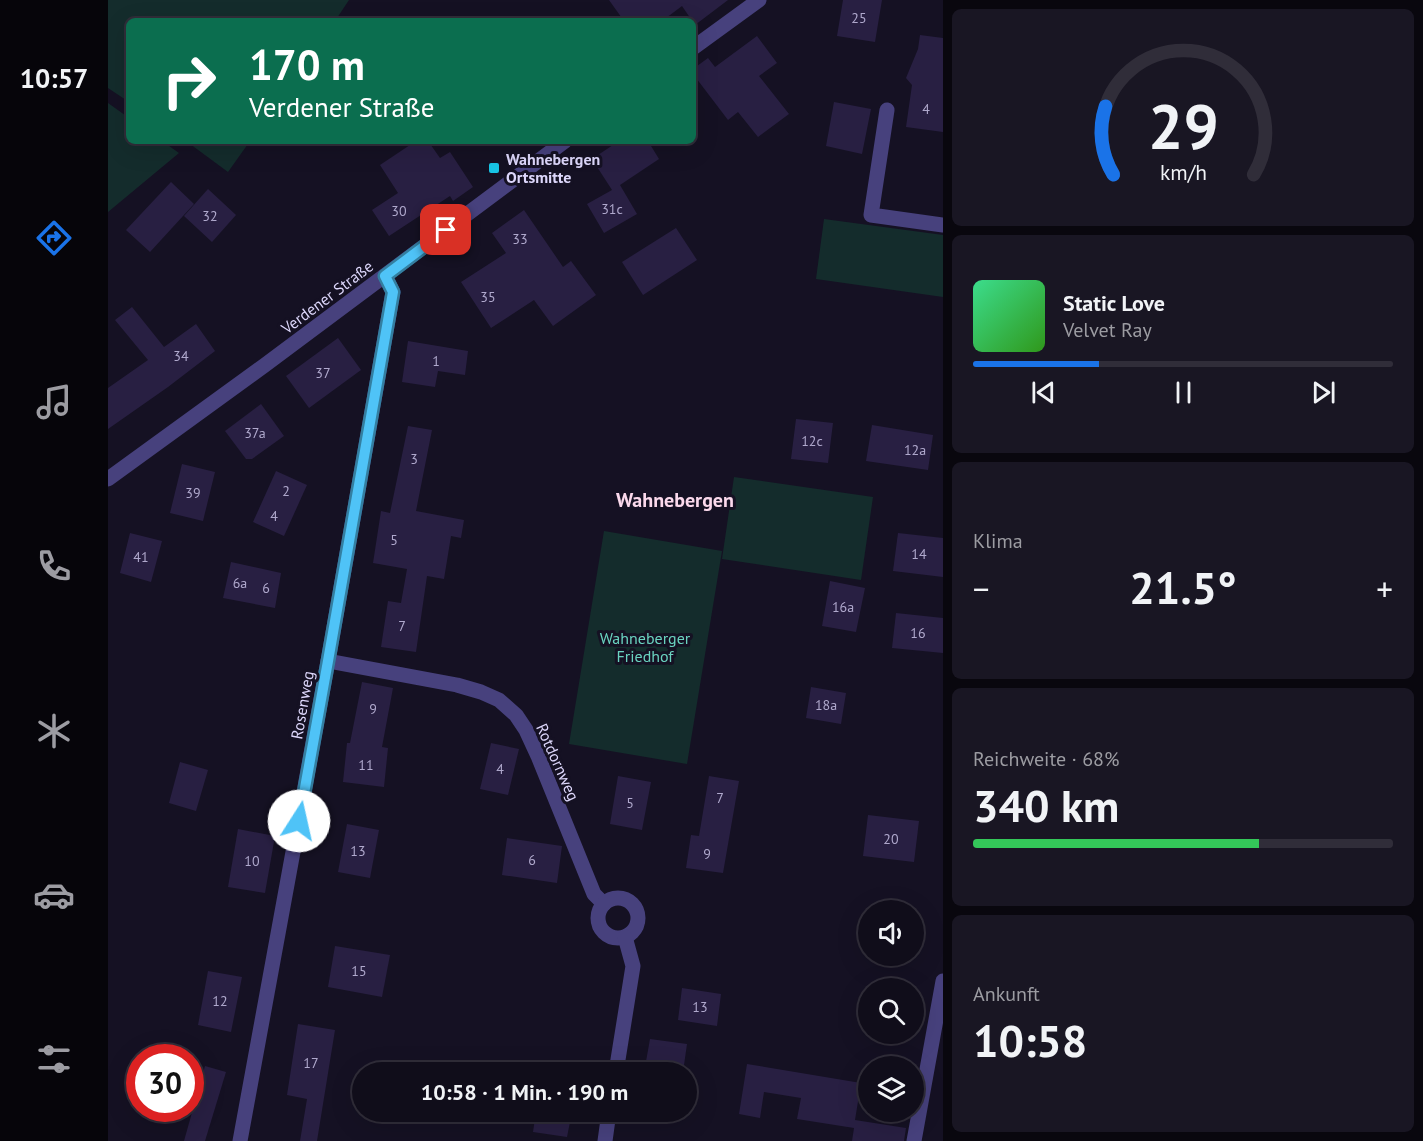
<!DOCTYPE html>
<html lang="de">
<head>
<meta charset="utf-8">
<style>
  :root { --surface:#100d1a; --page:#191623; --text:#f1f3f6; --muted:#9c9ca2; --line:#302d39; --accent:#1a73e8 }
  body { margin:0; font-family:"PT Sans",sans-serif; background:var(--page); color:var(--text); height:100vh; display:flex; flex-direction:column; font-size:22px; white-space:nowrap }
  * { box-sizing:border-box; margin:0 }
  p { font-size:20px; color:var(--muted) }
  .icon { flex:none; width:33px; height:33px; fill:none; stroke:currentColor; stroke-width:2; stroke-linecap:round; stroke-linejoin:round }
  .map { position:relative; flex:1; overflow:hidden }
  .drawer { display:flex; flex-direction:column; gap:9px; padding:9px; background:#09070e; width:480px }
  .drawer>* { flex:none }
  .hud { position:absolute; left:18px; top:18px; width:570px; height:126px; border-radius:9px; box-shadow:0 6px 24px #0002,0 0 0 2px var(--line); background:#0b6e4f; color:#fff; overflow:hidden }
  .controls { position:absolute; left:750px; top:900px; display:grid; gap:12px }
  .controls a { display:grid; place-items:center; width:66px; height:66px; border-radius:50%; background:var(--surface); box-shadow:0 6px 24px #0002,0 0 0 2px var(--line); font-size:30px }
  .speed { position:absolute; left:18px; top:1044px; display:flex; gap:12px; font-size:30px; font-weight:700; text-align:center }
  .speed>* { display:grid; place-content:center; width:78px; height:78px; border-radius:50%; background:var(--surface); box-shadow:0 6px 24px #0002,0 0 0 2px var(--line); line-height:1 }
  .speed .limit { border:9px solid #d22; background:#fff; color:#111 }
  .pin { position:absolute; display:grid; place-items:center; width:51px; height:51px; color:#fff; margin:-26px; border-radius:12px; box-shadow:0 3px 9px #0006 }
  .me { position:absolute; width:66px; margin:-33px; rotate:10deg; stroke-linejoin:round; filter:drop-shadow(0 0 4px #0008) }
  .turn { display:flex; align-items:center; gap:21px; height:126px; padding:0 24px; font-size:27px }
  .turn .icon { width:78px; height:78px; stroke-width:2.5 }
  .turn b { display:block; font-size:42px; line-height:51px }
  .big { font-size:45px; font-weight:600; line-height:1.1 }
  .drawer .tile { flex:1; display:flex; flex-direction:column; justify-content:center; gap:9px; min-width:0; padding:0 21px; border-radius:9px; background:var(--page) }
  .drawer .dial { align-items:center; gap:0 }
  .dial svg { height:156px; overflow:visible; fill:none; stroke:var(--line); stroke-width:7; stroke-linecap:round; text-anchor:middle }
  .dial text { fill:var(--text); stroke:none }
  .song { display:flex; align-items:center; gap:18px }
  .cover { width:72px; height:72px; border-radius:9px; background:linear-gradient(135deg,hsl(150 70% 55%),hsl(110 70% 35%)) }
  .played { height:6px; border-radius:3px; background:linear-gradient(90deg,var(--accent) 30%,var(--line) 30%) }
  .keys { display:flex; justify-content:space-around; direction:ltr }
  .heat { display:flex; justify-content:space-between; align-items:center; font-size:33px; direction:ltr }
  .charge { height:9px; border-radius:4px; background:linear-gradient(90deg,#34c759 68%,var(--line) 0) }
  .trip { position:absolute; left:244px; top:1062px; width:345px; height:60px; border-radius:30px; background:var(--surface); box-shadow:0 6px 24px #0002,0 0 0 2px var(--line); font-weight:600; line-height:60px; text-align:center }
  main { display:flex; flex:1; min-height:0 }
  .menu { display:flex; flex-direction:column; width:108px; justify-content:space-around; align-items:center; background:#06050a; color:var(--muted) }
  .menu .icon { width:42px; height:42px }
  .menu .active { color:var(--accent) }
  .menu b { font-size:27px; color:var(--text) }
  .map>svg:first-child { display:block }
</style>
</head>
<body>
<main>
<nav class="menu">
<b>10:57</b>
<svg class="icon active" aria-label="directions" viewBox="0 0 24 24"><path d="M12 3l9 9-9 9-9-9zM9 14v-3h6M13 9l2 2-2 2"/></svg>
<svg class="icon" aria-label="music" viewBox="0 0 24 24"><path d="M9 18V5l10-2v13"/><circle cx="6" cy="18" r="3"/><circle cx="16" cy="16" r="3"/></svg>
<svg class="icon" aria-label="phone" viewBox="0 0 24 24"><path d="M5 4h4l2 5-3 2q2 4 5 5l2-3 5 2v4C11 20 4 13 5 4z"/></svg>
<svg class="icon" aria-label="climate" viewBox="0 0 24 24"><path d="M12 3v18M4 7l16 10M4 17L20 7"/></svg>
<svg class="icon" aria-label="car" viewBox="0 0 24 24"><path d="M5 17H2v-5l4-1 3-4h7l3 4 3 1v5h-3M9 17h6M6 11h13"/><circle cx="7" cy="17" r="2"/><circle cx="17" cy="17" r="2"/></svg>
<svg class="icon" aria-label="filters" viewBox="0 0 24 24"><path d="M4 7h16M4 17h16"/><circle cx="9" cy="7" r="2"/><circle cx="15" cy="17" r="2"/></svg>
</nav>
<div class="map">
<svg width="835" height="1141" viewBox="0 0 835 1141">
  <rect width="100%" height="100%" fill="#151123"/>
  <g fill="#142c2c">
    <path d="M0 0H241L227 21H21V102L0 88Z"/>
    <path d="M0 103 21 118V141H54L71 153 0 212Z"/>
    <path d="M78 141H142L120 172Z"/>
    <path d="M716 219 835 235V297L708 279Z"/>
    <path d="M626 477 765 497 753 580 614 559Z"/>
    <path d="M496 531 614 551 579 764 461 744Z"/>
  </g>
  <g fill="#281f42">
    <path d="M501 0H620L587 25 574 6 554 21H516Z"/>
    <path d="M735 0H774L767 42 729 36Z"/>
    <path d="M812 35 835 38V132L798 127 804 85 798 78 810 49Z"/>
    <path d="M649 36 669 63 651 76 681 114 650 137 630 112 620 120 585 74V69L600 58 607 67Z"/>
    <path d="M726 102 763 109 754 154 718 146Z"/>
    <path d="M308 141H320L332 158 342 152 365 187 345 201 342 196 281 236 264 210 290 193 272 165Z"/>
    <path d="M511 141H540L551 159 506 189 512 185 529 214 496 233 479 204 504 190 484 159Z"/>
    <path d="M63 182 86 204 42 252 18 230Z"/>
    <path d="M100 189 128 215 104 242 76 216Z"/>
    <path d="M416 210 455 267 463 261 488 295 445 326 426 300 383 328 353 282 398 253 384 233Z"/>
    <path d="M568 228 589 260 535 295 514 262Z"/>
    <path d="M24 307 56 347 88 324 107 351 60 387 0 429V388L40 360 7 320Z"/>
    <path d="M230 338 253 370 201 408 178 376Z"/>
    <path d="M300 341 360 351 357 375 330 371 327 387 294 382Z"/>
    <path d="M153 404 176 436 144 459H138L117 431Z"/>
    <path d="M688 419 725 423 720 463 683 459Z"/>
    <path d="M764 425 825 435 820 470 758 461Z"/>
    <path d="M300 426 324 430 308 511 356 520 353 538 343 536 336 579 319 576 308 652 273 647 280 601 293 603 299 569 265 563 273 511 282 513Z"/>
    <path d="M74 464 107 472 95 521 62 513Z"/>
    <path d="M168 471 199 485 176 536 145 522Z"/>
    <path d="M22 533 54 541 43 582 12 573Z"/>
    <path d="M790 533 835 538V577L785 571Z"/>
    <path d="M123 562 173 573 167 608 115 598Z"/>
    <path d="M722 581 757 588 748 632 714 626Z"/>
    <path d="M788 613 835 618V653L784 648Z"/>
    <path d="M254 682 285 688 274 747 280 748 276 787 235 782 239 743H242Z"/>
    <path d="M703 687 738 693 733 724 698 718Z"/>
    <path d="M383 743 411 749 400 795 372 789Z"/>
    <path d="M72 762 100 770 88 811 61 803Z"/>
    <path d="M510 776 543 782 534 830 502 824Z"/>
    <path d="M601 776 631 781 615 873 578 868 583 835 591 836Z"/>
    <path d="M760 815 811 821 806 862 755 856Z"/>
    <path d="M239 824 271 830 262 878 230 872Z"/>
    <path d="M130 829 167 836 157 893 120 887Z"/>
    <path d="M399 838 454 846 449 883 394 875Z"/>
    <path d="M227 946 282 955 274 997 220 987Z"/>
    <path d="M100 971 134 977 123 1032 90 1025Z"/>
    <path d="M574 988 613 994 609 1026 570 1020Z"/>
    <path d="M190 1024 227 1030 209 1141H192L199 1099 179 1095Z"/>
    <path d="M542 1039 579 1044 575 1072 537 1067Z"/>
    <path d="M639 1064 753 1083 747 1120 798 1128 796 1141H744L746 1128 689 1119 693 1098 656 1092 652 1118 631 1114Z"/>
    <path d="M97 1066 118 1072 97 1141H76Z"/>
    <path d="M428 1112H464L459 1137 425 1132Z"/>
  </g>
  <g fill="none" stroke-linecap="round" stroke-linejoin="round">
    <g stroke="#47417d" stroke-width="15">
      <path d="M585 48 651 0"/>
      <path d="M779 110 763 215 835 225"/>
      <path d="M0 479 157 365 457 141"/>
      <path d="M220 661 349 685 373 692 391 700 408 715 418 730 430 756 486 894 496 904"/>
      <circle cx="510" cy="918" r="20"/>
      <path d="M508 1072 525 966 517 937"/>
      <path d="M132 1141 220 661 285 292 277 276"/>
      <path d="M497 1141 501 1112"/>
      <path d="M806 1141 835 981"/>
    </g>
  </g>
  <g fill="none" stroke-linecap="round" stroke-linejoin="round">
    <g stroke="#337fa1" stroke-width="15">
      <path id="route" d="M191 821 220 661 285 292 277 276 338 230"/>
    </g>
    <use href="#route" stroke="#4fc3f7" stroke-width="10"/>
  </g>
  <rect fill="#18c4e5" stroke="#151123" stroke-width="2" x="380" y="162" width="12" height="12" rx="3"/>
  <g text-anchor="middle" stroke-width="6" stroke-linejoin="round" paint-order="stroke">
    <g font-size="14" fill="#b0a9cd">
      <text x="751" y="23">25</text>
      <text x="818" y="114">4</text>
      <text x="504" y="214">31c</text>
      <text x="291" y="216">30</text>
      <text x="102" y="221">32</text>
      <text x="412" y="244">33</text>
      <text x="380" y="302">35</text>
      <text x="73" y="361">34</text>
      <text x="328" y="366">1</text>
      <text x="215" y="378">37</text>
      <text x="147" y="438">37a</text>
      <text x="704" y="446">12c</text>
      <text x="807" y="455">12a</text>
      <text x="306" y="464">3</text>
      <text x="178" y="496">2</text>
      <text x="85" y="498">39</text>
      <text x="166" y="521">4</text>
      <text x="286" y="545">5</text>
      <text x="811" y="559">14</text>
      <text x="33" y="562">41</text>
      <text x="132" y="588">6a</text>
      <text x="158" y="593">6</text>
      <text x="735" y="612">16a</text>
      <text x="294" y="631">7</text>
      <text x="810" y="638">16</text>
      <text x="718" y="710">18a</text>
      <text x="265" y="714">9</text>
      <text x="258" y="770">11</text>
      <text x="392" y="774">4</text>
      <text x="612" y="803">7</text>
      <text x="522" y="808">5</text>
      <text x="783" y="844">20</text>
      <text x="250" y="856">13</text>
      <text x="599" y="859">9</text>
      <text x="424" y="865">6</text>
      <text x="144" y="866">10</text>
      <text x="251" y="976">15</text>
      <text x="112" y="1006">12</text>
      <text x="592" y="1012">13</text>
      <text x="203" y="1068">17</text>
    </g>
    <g font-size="16" font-weight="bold" fill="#ddd7fb" stroke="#151123" text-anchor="start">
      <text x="398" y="165">Wahnebergen<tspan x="398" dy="18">Ortsmitte</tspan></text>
    </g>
    <g font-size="16" fill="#ddd7fb" stroke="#151123">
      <text transform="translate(219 297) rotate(-37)" y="6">Verdener Straße</text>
      <text transform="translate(194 705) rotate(-80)" y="6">Rosenweg</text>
      <text transform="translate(450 762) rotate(66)" y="6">Rotdornweg</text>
    </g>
    <g font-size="16" fill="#6ad3c0" stroke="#151123">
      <text x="537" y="644">Wahneberger<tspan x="537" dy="18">Friedhof</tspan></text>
    </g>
    <g font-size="20" font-weight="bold" fill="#fbd9ec" stroke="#151123">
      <text x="567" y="507">Wahnebergen</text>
    </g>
  </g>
</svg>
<div class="controls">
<a><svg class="icon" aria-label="sound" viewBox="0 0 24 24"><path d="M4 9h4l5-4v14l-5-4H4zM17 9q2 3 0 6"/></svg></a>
<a><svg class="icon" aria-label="search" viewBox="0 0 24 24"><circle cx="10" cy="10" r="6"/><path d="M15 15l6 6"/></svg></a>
<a><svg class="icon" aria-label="layers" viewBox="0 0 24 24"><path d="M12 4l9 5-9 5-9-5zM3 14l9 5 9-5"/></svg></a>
</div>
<div class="speed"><div class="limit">30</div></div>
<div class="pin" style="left:338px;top:230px;background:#d93025"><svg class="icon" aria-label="arrive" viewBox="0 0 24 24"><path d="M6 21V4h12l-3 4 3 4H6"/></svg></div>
<svg class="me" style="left:191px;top:821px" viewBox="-20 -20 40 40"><circle r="19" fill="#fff"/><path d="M0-13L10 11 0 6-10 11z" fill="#4fc3f7"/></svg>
<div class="trip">10:58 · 1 Min. · 190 m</div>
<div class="hud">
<div class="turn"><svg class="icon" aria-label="right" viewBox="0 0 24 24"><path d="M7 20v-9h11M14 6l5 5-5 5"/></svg><div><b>170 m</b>Verdener Straße</div></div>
</div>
</div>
<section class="drawer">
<div class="tile dial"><svg viewBox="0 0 100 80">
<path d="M14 69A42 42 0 1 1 86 69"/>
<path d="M14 69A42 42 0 0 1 10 34" stroke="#1a73e8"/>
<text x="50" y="56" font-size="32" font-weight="700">29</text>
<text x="50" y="72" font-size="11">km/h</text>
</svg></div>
<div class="tile">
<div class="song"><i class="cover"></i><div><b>Static Love</b><p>Velvet Ray</p></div></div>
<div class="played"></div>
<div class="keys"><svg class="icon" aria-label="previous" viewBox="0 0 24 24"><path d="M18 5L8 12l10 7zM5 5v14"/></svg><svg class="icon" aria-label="pause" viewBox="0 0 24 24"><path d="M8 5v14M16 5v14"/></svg><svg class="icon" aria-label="next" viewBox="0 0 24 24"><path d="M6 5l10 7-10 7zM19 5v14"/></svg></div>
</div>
<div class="tile"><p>Klima</p>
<div class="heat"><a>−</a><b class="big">21.5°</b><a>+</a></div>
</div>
<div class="tile"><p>Reichweite · 68%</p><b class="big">340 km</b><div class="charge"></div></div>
<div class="tile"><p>Ankunft</p><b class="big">10:58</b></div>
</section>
</main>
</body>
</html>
